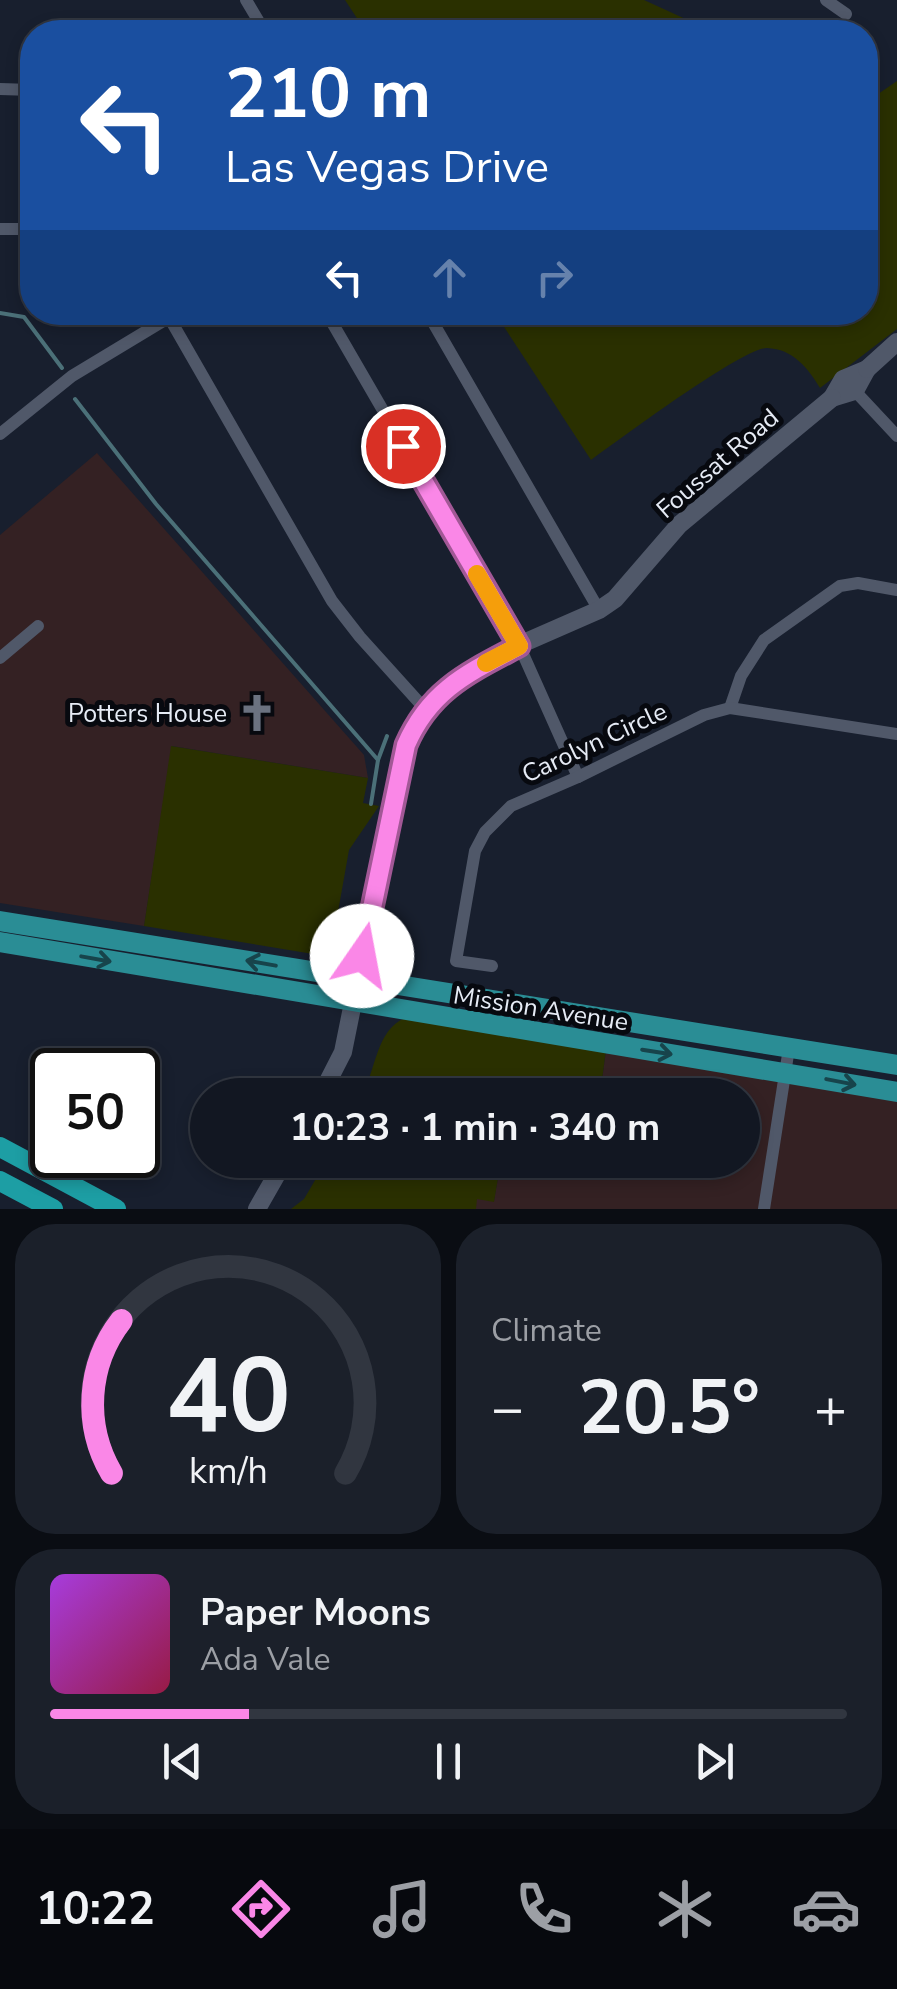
<!DOCTYPE html>
<html lang="en">
<head>
<meta charset="utf-8">
<style>
  :root { --surface:#121722; --page:#1b202a; --text:#f1f3f6; --muted:#9c9fa5; --line:#313640; --accent:#fa87e7 }
  body { margin:0; font-family:"Nunito Sans",sans-serif; background:var(--page); color:var(--text); height:100vh; display:flex; flex-direction:column; font-size:38px; white-space:nowrap }
  * { box-sizing:border-box; margin:0 }
  p { font-size:32px; color:var(--muted) }
  .icon { flex:none; width:55px; height:55px; fill:none; stroke:currentColor; stroke-width:2; stroke-linecap:round; stroke-linejoin:round }
  .map { position:relative; height:1209px; overflow:hidden }
  .side { display:flex; flex-direction:column; gap:15px; padding:15px; background:#0a0d13; flex:1 }
  .side>* { flex:none }
  .guide { position:absolute; left:20px; top:20px; width:858px; height:305px; border-radius:40px; box-shadow:0 5px 15px #0003,0 0 0 2px var(--line); background:#1a4fa0; color:#fff; overflow:hidden }
  .speed { position:absolute; left:30px; top:1048px; display:flex; gap:20px; font-size:50px; font-weight:700; text-align:center }
  .speed>* { display:grid; place-content:center; width:130px; height:130px; border-radius:50%; background:var(--surface); box-shadow:0 5px 15px #0003,0 0 0 2px var(--line); line-height:1 }
  .speed .limit { border:5px solid #111; border-radius:15px; background:#fff; color:#111 }
  .pin { position:absolute; display:grid; place-items:center; width:85px; height:85px; color:#fff; margin:-42px; border:5px solid #fff; border-radius:50%; box-shadow:0 2px 10px #0007 }
  .me { position:absolute; width:110px; margin:-55px; rotate:12deg; stroke-linejoin:round; filter:drop-shadow(0 0 8px #0008) }
  .turn { display:flex; align-items:center; gap:35px; height:210px; padding:0 40px; font-size:45px }
  .turn .icon { width:130px; height:130px; stroke-width:2.5 }
  .turn b { display:block; font-size:70px; line-height:85px }
  .lanes { display:flex; align-items:center; height:95px; padding:0 40px; background:#0003; justify-content:center; gap:50px; direction:ltr }
  .lanes .off { opacity:.35 }
  .big { font-size:75px; font-weight:700; line-height:1.1 }
  .side .card { flex:1; display:flex; flex-direction:column; justify-content:center; gap:15px; min-width:0; padding:0 35px; border-radius:40px; background:var(--page) }
  .side .dial { align-items:center; gap:0 }
  .dial svg { height:260px; overflow:visible; fill:none; stroke:var(--line); stroke-width:7; stroke-linecap:round; text-anchor:middle }
  .dial text { fill:var(--text); stroke:none }
  .song { display:flex; align-items:center; gap:30px }
  .cover { width:120px; height:120px; border-radius:15px; background:linear-gradient(135deg,hsl(280 70% 55%),hsl(340 70% 35%)) }
  .played { height:10px; border-radius:5px; background:linear-gradient(90deg,var(--accent) 25%,var(--line) 25%) }
  .keys { display:flex; justify-content:space-around; direction:ltr }
  .heat { display:flex; justify-content:space-between; align-items:center; font-size:55px; direction:ltr }
  .side .tiles { flex:1; display:grid; gap:15px; grid-template-columns:1fr 1fr }
  .card:last-child { grid-column:span 2 }
  .trip { position:absolute; left:190px; top:1078px; width:570px; height:100px; border-radius:50px; background:var(--surface); box-shadow:0 5px 15px #0003,0 0 0 2px var(--line); font-weight:700; line-height:100px; text-align:center }
  .menu { display:flex; height:160px; justify-content:space-around; align-items:center; background:#07090e; color:var(--muted) }
  .menu .icon { width:70px; height:70px }
  .menu .on { color:var(--accent) }
  .menu b { font-size:45px; color:var(--text) }
  .map>svg:first-child { display:block }
</style>
</head>
<body>
<div class="map">
<svg width="897" height="1209" viewBox="0 0 897 1209">
  <rect width="100%" height="100%" fill="#181f2e"/>
  <g fill="#342123">
    <path d="M97 453 364 755 368 778 172 746 144 926 0 903V535Z"/>
    <path d="M606 1050 897 1100V1209H476V1198L494 1201 501 1160H742V1095H600Z"/>
  </g>
  <g fill="#2a3000">
    <path d="M345 0H644L714 32H366Z"/>
    <path d="M897 81V329L820 388C808 368 793 349 767 348 742 348 619 440 591 460L495 313 865 312V103Z"/>
    <path d="M171 746 368 778 363 803 379 806 349 850 333 940 313 954 144 926Z"/>
    <path d="M405 1018 606 1050 600 1095H362C376 1070 376 1030 405 1018Z"/>
    <path d="M327 1160H501L494 1202 477 1199 476 1209H291L304 1199Z"/>
  </g>
  <g fill="none" stroke-linecap="round" stroke-linejoin="round">
    <g stroke="#4b7078" stroke-width="4">
      <path d="M0 313 24 317 62 368"/>
      <path d="M75 399 156 504 378 760"/>
      <path d="M371 804 378 760 387 736"/>
    </g>
    <g stroke="#505869" stroke-width="12">
      <path d="M246 0 265 32"/>
      <path d="M826 0 846 14"/>
      <path d="M0 89 32 90"/>
      <path d="M0 229H32"/>
      <path d="M166 312 332 601 360 637 425 709"/>
      <path d="M326 312 519 645 578 777"/>
      <path d="M427 312 599 610"/>
      <path d="M855 391 897 436"/>
      <path d="M0 434 72 376 178 312"/>
      <path d="M0 658 38 626"/>
      <path d="M730 708 741 676 764 640 840 586 858 583 897 590"/>
      <path d="M492 966 456 961 475 851 485 832 511 806 578 777 704 715 730 708 897 734"/>
      <path d="M764 1209 789 1048"/>
    </g>
    <g stroke="#505869" stroke-width="18">
      <path d="M867 369 855 391 832 398 843 379Z"/>
      <path d="M867 369 897 342"/>
      <path d="M321 1095 343 1052 399 775 405 745 417 719 434 699 458 678 519 645 599 610 615 599 679 525 832 398"/>
      <path d="M257 1209 285 1160"/>
    </g>
    <g stroke="#2a8d95" stroke-width="20">
      <path d="M0 921 897 1065"/>
      <path d="M0 942 897 1092"/>
    </g>
    <g stroke="#1d9ea4" stroke-width="20">
      <path d="M0 1147 116 1209"/>
      <path d="M0 1181 53 1209"/>
    </g>
  </g>
  <defs><path id="oneway-shaft" d="M-6 0H5M1.5-3L5.5 0L1.5 3" fill="none" stroke-width="1.6" stroke-linecap="round" stroke-linejoin="round" transform="scale(2.5)"/></defs>
  <g stroke="#17444b">
    <use href="#oneway-shaft" transform="translate(96 959) rotate(10)"/>
    <use href="#oneway-shaft" transform="translate(261 963) rotate(-170)"/>
    <use href="#oneway-shaft" transform="translate(657 1052) rotate(9)"/>
    <use href="#oneway-shaft" transform="translate(841 1082) rotate(11)"/>
  </g>
  <g fill="none" stroke-linecap="round" stroke-linejoin="round">
    <g stroke="#a25896" stroke-width="25">
      <path id="route" d="M362 956 406 745C430 690 468 673 519 646L403 446"/>
    </g>
    <use href="#route" stroke="#fa87e7" stroke-width="18"/>
    <path stroke="#f59e0b" stroke-width="18" d="M477 574 519 646 486 663"/>
  </g>
  <defs>
    <g id="church-bare" transform="scale(3)"><path d="M-1.2-6h2.4v3.5h3.3v2.4h-3.3V6h-2.4V-.1h-3.3v-2.4h3.3Z" fill="#6b7280" stroke="#07090f" stroke-width="2.5" paint-order="stroke"/></g>
  </defs>
  <g fill-rule="evenodd">
    <use href="#church-bare" x="257" y="713"/>
  </g>
  <g text-anchor="middle" stroke-width="10" stroke-linejoin="round" paint-order="stroke">
    <g font-size="25" fill="#e6ebf5" stroke="#07090f">
      <text transform="translate(717 463) rotate(-41)" y="9">Foussat Road</text>
      <text transform="translate(594 742) rotate(-25)" y="9">Carolyn Circle</text>
      <text transform="translate(541 1008) rotate(9)" y="9">Mission Avenue</text>
    </g>
    <g font-size="25" fill="#e6ebf5" stroke="#07090f" text-anchor="end">
      <text x="227" y="722">Potters House</text>
    </g>
  </g>
</svg>
<div class="speed"><div class="limit">50</div></div>
<div class="pin" style="left:403px;top:446px;background:#d93025"><svg class="icon" aria-label="arrive" viewBox="0 0 24 24"><path d="M6 21V4h12l-3 4 3 4H6"/></svg></div>
<svg class="me" style="left:362px;top:956px" viewBox="-20 -20 40 40"><circle r="19" fill="#fff"/><path d="M0-13L10 11 0 6-10 11z" fill="#fa87e7"/></svg>
<div class="trip">10:23 · 1 min · 340 m</div>
<div class="guide">
<div class="turn"><svg class="icon" aria-label="left" viewBox="0 0 24 24"><path d="M17 20v-9H6M10 6l-5 5 5 5"/></svg><div><b>210 m</b>Las Vegas Drive</div></div>
<div class="lanes"><svg class="icon" aria-label="left" viewBox="0 0 24 24"><path d="M17 20v-9H6M10 6l-5 5 5 5"/></svg><svg class="icon off" aria-label="ahead" viewBox="0 0 24 24"><path d="M12 20V5M6 11l6-6 6 6"/></svg><svg class="icon off" aria-label="right" viewBox="0 0 24 24"><path d="M7 20v-9h11M14 6l5 5-5 5"/></svg></div>
</div>
</div>
<section class="side">
<div class="tiles">
<div class="card dial"><svg viewBox="0 0 100 80">
<path d="M14 69A42 42 0 1 1 86 69"/>
<path d="M14 69A42 42 0 0 1 17 22" stroke="#fa87e7"/>
<text x="50" y="56" font-size="32" font-weight="700">40</text>
<text x="50" y="72" font-size="11">km/h</text>
</svg></div>
<div class="card"><p>Climate</p>
<div class="heat"><a>−</a><b class="big">20.5°</b><a>+</a></div>
</div>
<div class="card">
<div class="song"><i class="cover"></i><div><b>Paper Moons</b><p>Ada Vale</p></div></div>
<div class="played"></div>
<div class="keys"><svg class="icon" aria-label="previous" viewBox="0 0 24 24"><path d="M18 5L8 12l10 7zM5 5v14"/></svg><svg class="icon" aria-label="pause" viewBox="0 0 24 24"><path d="M8 5v14M16 5v14"/></svg><svg class="icon" aria-label="next" viewBox="0 0 24 24"><path d="M6 5l10 7-10 7zM19 5v14"/></svg></div>
</div>
</div>
</section>
<nav class="menu">
<b>10:22</b>
<svg class="icon on" aria-label="directions" viewBox="0 0 24 24"><path d="M12 3l9 9-9 9-9-9zM9 14v-3h6M13 9l2 2-2 2"/></svg>
<svg class="icon" aria-label="music" viewBox="0 0 24 24"><path d="M9 18V5l10-2v13"/><circle cx="6" cy="18" r="3"/><circle cx="16" cy="16" r="3"/></svg>
<svg class="icon" aria-label="phone" viewBox="0 0 24 24"><path d="M5 4h4l2 5-3 2q2 4 5 5l2-3 5 2v4C11 20 4 13 5 4z"/></svg>
<svg class="icon" aria-label="climate" viewBox="0 0 24 24"><path d="M12 3v18M4 7l16 10M4 17L20 7"/></svg>
<svg class="icon" aria-label="car" viewBox="0 0 24 24"><path d="M5 17H2v-5l4-1 3-4h7l3 4 3 1v5h-3M9 17h6M6 11h13"/><circle cx="7" cy="17" r="2"/><circle cx="17" cy="17" r="2"/></svg>
</nav>
</body>
</html>
